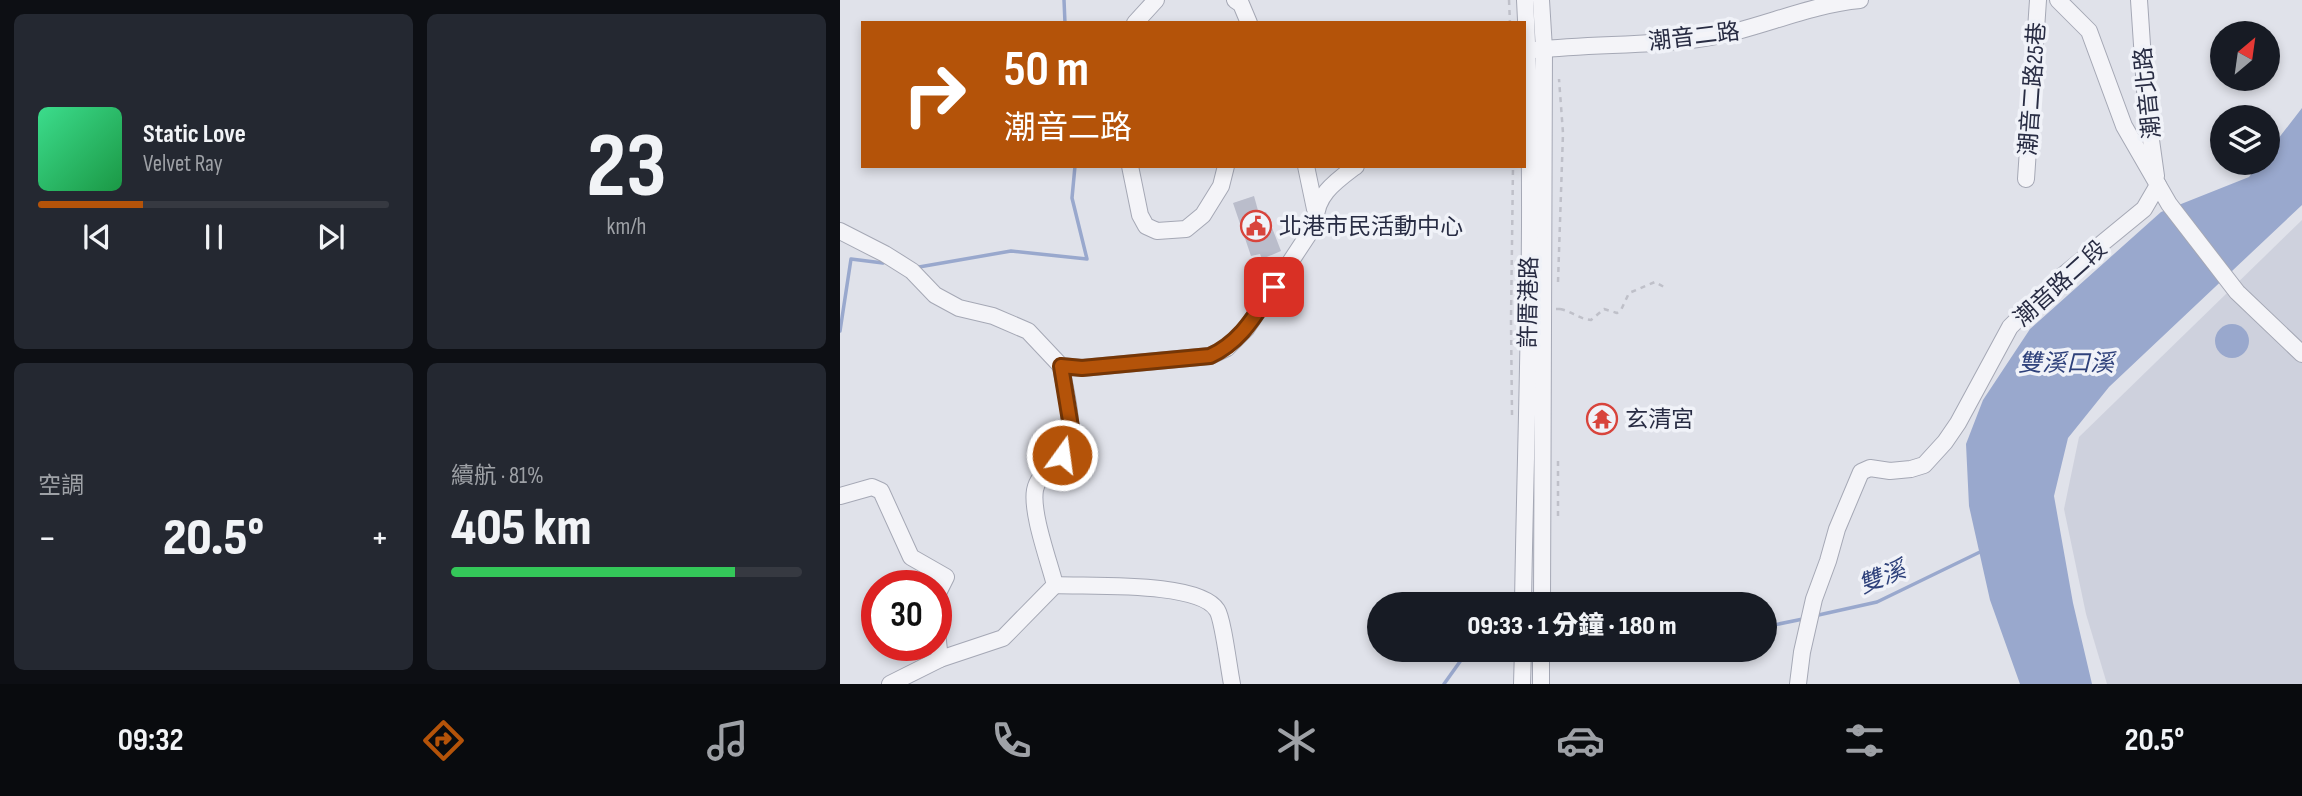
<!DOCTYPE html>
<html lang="zh-TW">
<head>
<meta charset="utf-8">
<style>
  :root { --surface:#171b24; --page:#242831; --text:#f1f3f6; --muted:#9ea1a6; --line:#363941; --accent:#b45309 }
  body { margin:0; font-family:"Sofia Sans Condensed","Noto Sans TC",sans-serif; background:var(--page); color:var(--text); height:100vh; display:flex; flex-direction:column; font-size:26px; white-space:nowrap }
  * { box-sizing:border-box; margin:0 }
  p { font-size:23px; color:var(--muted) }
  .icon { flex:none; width:38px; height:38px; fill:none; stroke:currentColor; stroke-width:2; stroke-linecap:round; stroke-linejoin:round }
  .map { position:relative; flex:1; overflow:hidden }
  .side { display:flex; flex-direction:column; gap:14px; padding:14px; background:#0d0f14; width:840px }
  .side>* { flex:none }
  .hud { position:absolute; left:21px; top:21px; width:665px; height:147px; border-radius:0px; box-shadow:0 4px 10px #0003; background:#b45309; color:#fff; overflow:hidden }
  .needle { width:46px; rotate:29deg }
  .controls { position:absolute; left:1370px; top:21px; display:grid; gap:14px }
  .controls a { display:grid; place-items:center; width:70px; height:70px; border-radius:50%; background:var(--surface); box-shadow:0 4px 10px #0003; font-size:35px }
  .speed { position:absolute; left:21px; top:570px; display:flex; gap:14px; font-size:35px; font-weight:700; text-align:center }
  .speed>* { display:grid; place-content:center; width:91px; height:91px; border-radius:50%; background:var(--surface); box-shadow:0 4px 10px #0003; line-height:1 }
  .speed .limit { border:10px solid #d22; background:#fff; color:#111 }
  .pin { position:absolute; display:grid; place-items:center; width:60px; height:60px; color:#fff; margin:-30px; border-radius:14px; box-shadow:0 4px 10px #0006 }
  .me { position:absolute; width:77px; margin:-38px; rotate:14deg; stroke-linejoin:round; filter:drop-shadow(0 0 5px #0008) }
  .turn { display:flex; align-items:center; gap:24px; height:147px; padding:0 28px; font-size:32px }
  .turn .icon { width:91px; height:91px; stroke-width:2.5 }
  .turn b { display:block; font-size:49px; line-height:60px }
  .big { font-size:52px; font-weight:800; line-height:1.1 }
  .side .tile { flex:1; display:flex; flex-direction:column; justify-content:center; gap:10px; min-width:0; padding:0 24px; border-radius:10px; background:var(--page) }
  .side .dial { align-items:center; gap:0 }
  .dial b { font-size:91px; line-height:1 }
  .song { display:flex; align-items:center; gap:21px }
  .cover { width:84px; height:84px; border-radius:10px; background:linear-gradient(135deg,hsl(150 70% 55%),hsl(140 70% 35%)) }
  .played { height:7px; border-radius:4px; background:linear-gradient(90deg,var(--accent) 30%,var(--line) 30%) }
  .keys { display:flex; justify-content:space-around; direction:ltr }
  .heat { display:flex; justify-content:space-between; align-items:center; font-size:38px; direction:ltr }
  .charge { height:10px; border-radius:5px; background:linear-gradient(90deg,#34c759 81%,var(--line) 0) }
  .side .tiles { flex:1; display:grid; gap:14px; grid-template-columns:repeat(2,1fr) }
  .trip { position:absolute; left:527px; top:592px; width:410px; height:70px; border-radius:35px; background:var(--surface); box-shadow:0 4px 10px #0003; font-weight:800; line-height:70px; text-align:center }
  .tab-bar { display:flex; height:112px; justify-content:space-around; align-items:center; background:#090b0e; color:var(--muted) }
  .tab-bar .icon { width:49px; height:49px }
  .tab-bar .current { color:var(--accent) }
  .tab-bar b { font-size:32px; color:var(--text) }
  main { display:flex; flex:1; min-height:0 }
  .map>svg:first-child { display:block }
</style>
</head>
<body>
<main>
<section class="side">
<div class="tiles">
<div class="tile">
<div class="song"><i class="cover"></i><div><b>Static Love</b><p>Velvet Ray</p></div></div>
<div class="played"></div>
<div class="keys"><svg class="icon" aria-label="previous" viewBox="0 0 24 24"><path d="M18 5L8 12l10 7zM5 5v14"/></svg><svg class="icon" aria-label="pause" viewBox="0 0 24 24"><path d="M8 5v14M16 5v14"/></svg><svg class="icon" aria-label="next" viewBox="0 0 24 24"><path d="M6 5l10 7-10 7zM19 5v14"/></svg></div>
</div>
<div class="tile dial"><b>23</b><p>km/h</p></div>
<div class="tile"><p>空調</p>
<div class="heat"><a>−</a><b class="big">20.5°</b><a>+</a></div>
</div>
<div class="tile"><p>續航 · 81%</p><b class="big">405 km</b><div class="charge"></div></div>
</div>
</section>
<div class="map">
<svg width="1462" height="684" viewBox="0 0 1462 684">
  <rect width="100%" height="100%" fill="#e0e2ea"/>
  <path fill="#ced1dd" d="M1462 220V684H1267L1246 614 1224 509 1239 437Z"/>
  <g fill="#99a8cd">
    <path d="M1462 108V205L1269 387 1228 438 1214 496 1233 603 1252 684H1180L1150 600 1129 506 1126 444 1143 400 1190 329 1321 212 1409 177 1420 163H1428V152Z"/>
    <circle cx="1392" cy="341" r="17"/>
  </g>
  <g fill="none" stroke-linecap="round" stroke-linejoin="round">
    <g stroke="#99a8cd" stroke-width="3.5">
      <path d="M224 0 225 23"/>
      <path d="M79 267 171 251 247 259 232 198 235 166"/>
      <path d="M0 331 11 259 43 263"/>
      <path d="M974 616 1037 602 1142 551"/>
      <path d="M924 627 963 619"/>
      <path d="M604 684 629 649"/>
    </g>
  </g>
  <path fill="#babdcb" d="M414 196 419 214 426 212 441 251 422 259 420 254 411 256 393 203Z"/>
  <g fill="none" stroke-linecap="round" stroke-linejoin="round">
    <g stroke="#a5a8b5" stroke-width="18">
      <g id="minor">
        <path d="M395 0 401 4 409 23"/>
        <path d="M701 0 704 49 702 604"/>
        <path d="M1218 0 1249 31 1284 126 1329 204 1397 292 1462 354"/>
        <path d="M1299 0 1306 104 1316 176"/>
        <path d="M295 23 316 0"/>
        <path d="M696 50C749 44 804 46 858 39 913 32 965 5 1020 0"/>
        <path d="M290 166 300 215 306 226 317 231 346 229 363 215 381 186 386 166"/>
        <path d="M466 166 475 209"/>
        <path d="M1186 179 1198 0"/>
        <path d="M0 231 45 254 72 271 95 295 119 308 153 316 188 331 221 366 242 368 370 356 387 348 406 329 476 223C474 196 496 181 516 166"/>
        <path d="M0 496 32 487 41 491 71 557 106 577 96 597"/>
        <path d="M215 585C250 587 359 581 377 610 383 619 389 670 392 684"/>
        <path d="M215 585C209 561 191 513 195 490 198 474 213 468 221 456 239 431 225 394 221 366"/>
        <path d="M683 604C686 403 696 201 685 0"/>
        <path d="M96 624 100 659"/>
        <path d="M50 684 100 659 163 638 215 585"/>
        <path d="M682 684 683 649"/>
        <path d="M701 684V649"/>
        <path d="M958 684 962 652 974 599 988 561 997 529 1021 472 1030 468 1050 471 1071 469 1084 465 1105 442 1118 423 1170 327 1215 282 1304 209 1318 185"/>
      </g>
    </g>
    <g stroke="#bfc0c9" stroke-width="2.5" stroke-dasharray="5 5" stroke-linecap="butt">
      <path d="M669 0 670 23"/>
      <path d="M718 282 723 133 719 79"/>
      <path d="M720 309C731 311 739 319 751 320L764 309 777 313 781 310 789 293 815 282 824 287"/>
      <path d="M672 415 671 321 673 166"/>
      <path d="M718 516V457"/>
    </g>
    <use href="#minor" stroke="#f4f4f8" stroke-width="16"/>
    <path stroke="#bfc0c9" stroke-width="2.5" stroke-dasharray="5 5" stroke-linecap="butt" d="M716 309H720"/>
  </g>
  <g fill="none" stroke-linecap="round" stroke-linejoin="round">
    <g stroke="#753606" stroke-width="18">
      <path id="route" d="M222 455 232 433 221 366 242 368 370 356C402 341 415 315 434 287"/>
    </g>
    <use href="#route" stroke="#b45309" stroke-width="12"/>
  </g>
  <defs>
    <g id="civic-ring" transform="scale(1.575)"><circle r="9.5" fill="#f0f2f8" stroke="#d8443c" stroke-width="1.5"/><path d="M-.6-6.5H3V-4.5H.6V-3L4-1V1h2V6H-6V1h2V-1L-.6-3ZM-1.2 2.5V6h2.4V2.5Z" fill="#d8443c"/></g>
    <g id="temple-ring" transform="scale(1.575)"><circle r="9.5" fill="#f0f2f8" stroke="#d8443c" stroke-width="1.5"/><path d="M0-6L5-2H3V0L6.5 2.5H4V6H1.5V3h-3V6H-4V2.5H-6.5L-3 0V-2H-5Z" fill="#d8443c"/></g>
  </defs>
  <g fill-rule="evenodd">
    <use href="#civic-ring" x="416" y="226"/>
    <use href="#temple-ring" x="762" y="419"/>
  </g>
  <g text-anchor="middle" stroke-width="7" stroke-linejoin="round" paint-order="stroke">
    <g font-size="23" fill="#282c43" stroke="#f0f2f8">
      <text transform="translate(854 36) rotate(-7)" y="8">潮音二路</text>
      <text transform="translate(1192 89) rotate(-86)" y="8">潮音二路25巷</text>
      <text transform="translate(1307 93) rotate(-96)" y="8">潮音北路</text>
      <text transform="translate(1220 283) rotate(-42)" y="8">潮音路二段</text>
      <text transform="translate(688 302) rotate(-89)" y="8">許厝港路</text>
    </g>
    <g font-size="23" fill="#282c43" stroke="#f0f2f8" text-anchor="start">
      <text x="439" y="234">北港市民活動中心</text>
      <text x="785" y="427">玄清宮</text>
    </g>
    <g font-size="24" font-style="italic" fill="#2e417b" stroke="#f0f2f8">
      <text x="1226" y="371">雙溪口溪</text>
      <text transform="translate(1042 577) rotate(-22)" y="8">雙溪</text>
    </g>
  </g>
</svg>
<div class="controls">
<a><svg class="needle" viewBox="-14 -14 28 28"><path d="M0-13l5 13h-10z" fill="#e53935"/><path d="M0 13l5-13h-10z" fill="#9ea1a6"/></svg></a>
<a><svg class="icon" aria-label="layers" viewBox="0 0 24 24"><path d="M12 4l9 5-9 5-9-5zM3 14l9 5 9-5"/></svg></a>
</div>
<div class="speed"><div class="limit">30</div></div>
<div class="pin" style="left:434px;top:287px;background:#d93025"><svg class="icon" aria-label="arrive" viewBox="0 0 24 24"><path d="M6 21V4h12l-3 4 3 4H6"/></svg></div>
<svg class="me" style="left:222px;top:455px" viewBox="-20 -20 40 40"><circle r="17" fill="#b45309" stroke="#fff" stroke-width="3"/><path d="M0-11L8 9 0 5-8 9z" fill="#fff"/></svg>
<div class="trip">09:33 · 1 分鐘 · 180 m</div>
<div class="hud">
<div class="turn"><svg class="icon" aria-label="right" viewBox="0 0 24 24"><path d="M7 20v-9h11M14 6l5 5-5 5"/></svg><div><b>50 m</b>潮音二路</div></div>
</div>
</div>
</main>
<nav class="tab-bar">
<b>09:32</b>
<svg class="icon current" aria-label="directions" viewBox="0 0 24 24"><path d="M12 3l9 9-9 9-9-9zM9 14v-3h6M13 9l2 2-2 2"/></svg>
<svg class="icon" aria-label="music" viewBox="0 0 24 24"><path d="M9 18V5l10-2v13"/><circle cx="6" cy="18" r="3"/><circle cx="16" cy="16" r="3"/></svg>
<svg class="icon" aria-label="phone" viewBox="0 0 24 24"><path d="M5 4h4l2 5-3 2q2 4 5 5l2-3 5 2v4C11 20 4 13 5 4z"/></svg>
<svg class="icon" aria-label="climate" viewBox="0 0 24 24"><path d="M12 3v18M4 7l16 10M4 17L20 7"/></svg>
<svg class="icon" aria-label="car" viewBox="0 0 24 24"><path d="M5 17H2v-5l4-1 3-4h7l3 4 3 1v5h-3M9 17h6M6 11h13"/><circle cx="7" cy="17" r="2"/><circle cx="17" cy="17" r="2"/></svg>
<svg class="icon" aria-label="filters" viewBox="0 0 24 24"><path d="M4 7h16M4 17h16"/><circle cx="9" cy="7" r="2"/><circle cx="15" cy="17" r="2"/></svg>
<b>20.5°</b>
</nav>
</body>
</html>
